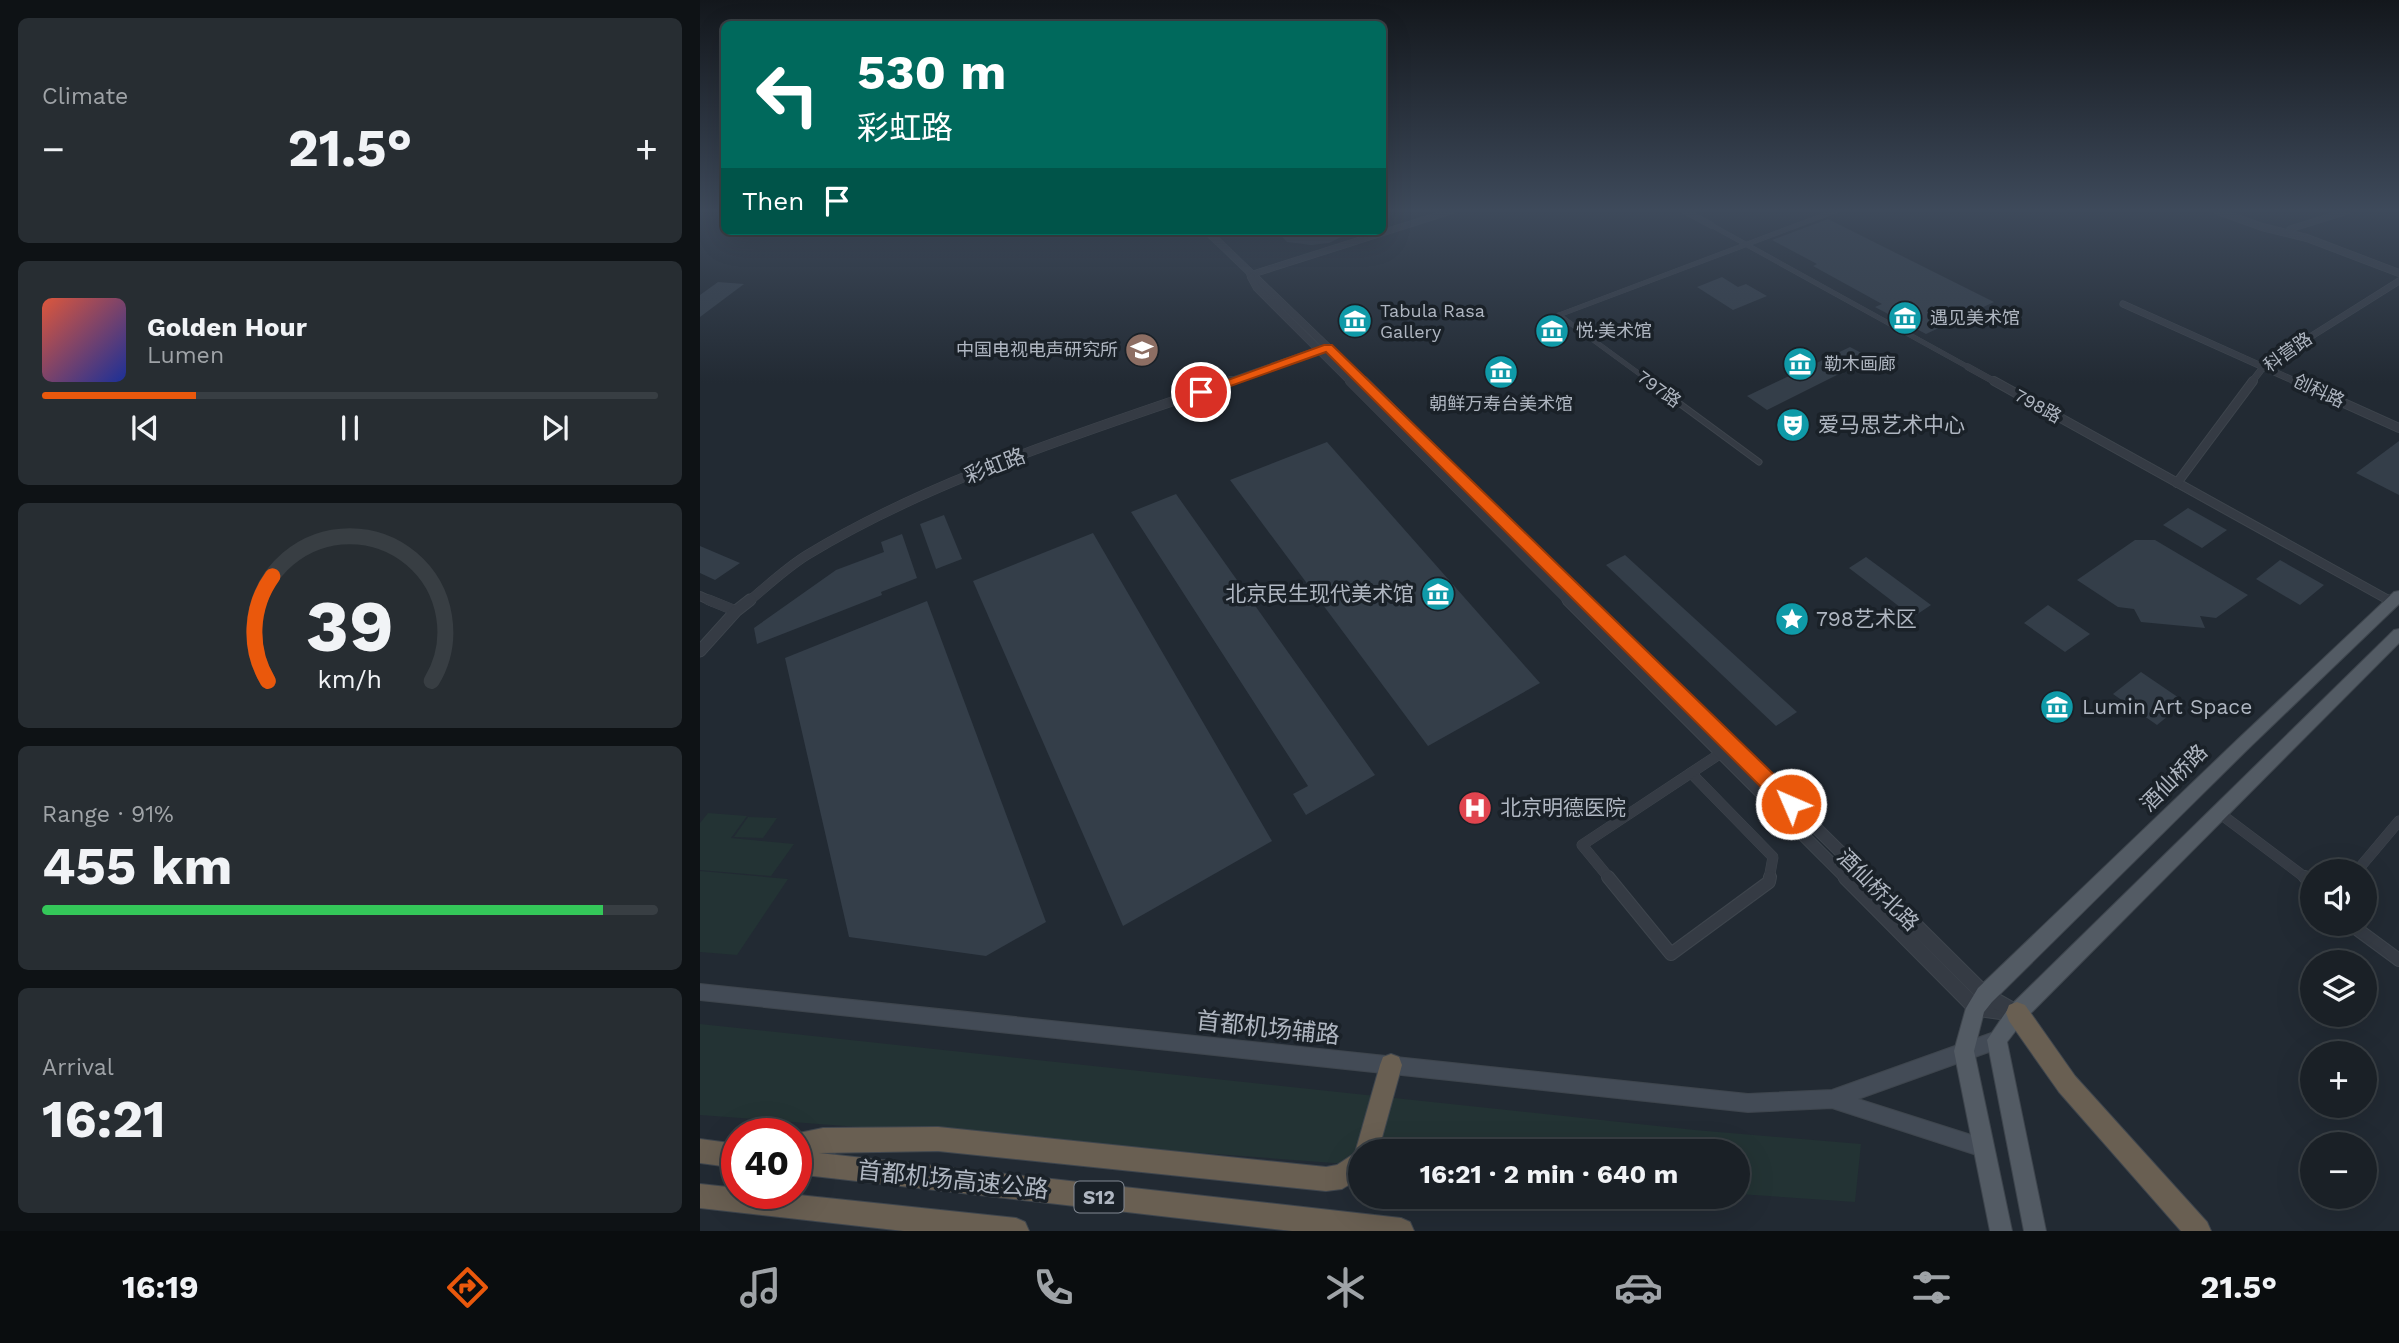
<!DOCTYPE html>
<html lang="en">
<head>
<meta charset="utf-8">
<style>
  :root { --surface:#1a2026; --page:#272d32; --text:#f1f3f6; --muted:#9fa3a7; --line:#383e43; --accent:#ea580c }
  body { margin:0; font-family:"Work Sans","Noto Sans SC",sans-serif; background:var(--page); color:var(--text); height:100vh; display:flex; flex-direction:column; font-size:26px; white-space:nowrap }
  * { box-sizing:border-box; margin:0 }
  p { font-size:23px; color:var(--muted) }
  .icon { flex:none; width:38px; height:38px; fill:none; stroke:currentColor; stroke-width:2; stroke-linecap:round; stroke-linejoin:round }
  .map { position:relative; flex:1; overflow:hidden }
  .panel { display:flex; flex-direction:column; gap:18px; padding:18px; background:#0e1215; width:700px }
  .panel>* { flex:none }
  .guide { position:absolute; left:21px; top:21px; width:665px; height:214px; border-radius:10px; box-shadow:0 7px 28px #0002,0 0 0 2px var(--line); background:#00695c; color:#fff; overflow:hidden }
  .controls { position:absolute; left:1600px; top:859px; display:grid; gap:14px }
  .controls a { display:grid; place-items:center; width:77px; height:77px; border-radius:50%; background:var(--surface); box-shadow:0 7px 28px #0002,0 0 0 2px var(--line); font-size:35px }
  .speed { position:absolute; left:21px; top:1118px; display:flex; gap:14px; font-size:35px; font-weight:700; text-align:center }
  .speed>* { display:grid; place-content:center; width:91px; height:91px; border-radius:50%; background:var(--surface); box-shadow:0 7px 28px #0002,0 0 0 2px var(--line); line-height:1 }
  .speed .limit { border:10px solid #d22; background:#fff; color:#111 }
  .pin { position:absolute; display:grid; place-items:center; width:60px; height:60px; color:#fff; margin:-30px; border:4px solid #fff; border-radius:50%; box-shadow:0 2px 7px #0007 }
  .me { position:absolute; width:77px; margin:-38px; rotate:315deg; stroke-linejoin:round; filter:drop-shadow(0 0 5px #0008) }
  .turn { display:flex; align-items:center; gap:24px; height:147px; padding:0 21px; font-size:32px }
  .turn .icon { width:91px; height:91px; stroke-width:2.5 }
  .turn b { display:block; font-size:49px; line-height:60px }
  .then { display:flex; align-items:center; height:66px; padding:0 21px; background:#0003; gap:14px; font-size:26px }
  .big { font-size:52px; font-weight:700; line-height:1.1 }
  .panel .card { flex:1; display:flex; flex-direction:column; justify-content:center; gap:10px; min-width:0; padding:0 24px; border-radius:10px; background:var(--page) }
  .panel .dial { align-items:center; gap:0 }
  .dial svg { height:182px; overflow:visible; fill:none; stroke:var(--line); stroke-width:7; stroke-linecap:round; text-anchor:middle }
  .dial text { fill:var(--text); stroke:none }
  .song { display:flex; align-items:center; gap:21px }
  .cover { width:84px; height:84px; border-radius:10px; background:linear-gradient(135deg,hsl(10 70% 55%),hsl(230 70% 35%)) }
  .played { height:7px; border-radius:4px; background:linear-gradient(90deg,var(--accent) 25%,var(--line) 25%) }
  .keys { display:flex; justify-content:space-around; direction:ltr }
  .heat { display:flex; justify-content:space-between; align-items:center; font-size:38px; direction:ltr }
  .charge { height:10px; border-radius:5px; background:linear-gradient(90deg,#34c759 91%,var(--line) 0) }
  .trip { position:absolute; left:648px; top:1139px; width:402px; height:70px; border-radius:35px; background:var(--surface); box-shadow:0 7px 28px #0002,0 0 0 2px var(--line); font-weight:700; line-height:70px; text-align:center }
  .dock { display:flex; height:112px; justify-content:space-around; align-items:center; background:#0a0d0f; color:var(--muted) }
  .dock .icon { width:49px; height:49px }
  .dock .active { color:var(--accent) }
  .dock b { font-size:32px; color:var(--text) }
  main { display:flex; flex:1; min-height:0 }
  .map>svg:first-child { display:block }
</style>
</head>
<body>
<main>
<section class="panel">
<div class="card"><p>Climate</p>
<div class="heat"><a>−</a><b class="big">21.5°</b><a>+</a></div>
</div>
<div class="card">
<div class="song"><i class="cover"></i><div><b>Golden Hour</b><p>Lumen</p></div></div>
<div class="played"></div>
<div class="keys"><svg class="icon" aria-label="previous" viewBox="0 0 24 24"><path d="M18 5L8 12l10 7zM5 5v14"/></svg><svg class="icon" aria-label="pause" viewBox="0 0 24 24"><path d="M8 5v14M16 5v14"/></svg><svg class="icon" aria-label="next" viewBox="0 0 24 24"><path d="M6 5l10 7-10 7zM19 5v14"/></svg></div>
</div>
<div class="card dial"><svg viewBox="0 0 100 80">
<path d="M14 69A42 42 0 1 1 86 69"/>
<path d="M14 69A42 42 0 0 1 16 23" stroke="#ea580c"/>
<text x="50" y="56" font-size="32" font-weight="700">39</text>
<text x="50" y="72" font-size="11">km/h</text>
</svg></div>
<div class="card"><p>Range · 91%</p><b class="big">455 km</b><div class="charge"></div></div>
<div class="card"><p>Arrival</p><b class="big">16:21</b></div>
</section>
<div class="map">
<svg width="1699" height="1231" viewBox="0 0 1699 1231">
  <rect width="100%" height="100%" fill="#222a33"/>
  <g fill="#233334">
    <path d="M8 813 47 816 31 838 94 844 71 876 0 870V823Z"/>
    <path d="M48 817 77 818 63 838 34 837Z"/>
    <path d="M0 871 88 879 37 955 0 952Z"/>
    <path d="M0 1024 995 1130 1161 1144 1155 1202 1038 1194V1152H660V1165L0 1115Z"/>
  </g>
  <g fill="#343e49">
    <path d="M1128 219 1294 302 1226 334 1175 307 1182 304 1113 266 1117 264 1072 240Z"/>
    <path d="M577 231H653L629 243 611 245 587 242Z"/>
    <path d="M1022 277 1038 287 1046 284 1067 296 1033 310 997 287Z"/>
    <path d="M18 282 44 284 0 317V295Z"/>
    <path d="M1150 347 1171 358 1067 410 1047 396Z"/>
    <path d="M1699 441V495L1656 473Z"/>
    <path d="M627 442 840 683 728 746 530 480Z"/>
    <path d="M476 494 675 775 606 815 593 794 608 786 431 512Z"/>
    <path d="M1488 508 1527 530 1502 548 1463 525Z"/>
    <path d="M244 515 262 559 236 569 220 524Z"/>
    <path d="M393 533 572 841 423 926 273 581Z"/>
    <path d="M202 534 217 578 181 592 182 595 57 644 54 628 136 570 184 552 181 542Z"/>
    <path d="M1435 540H1455L1548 595 1516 618 1500 616 1505 628 1441 622 1434 609 1418 607 1377 580Z"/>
    <path d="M0 546 40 563 15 580 0 573Z"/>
    <path d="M925 555 1097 712 1076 726 906 565Z"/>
    <path d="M1166 557 1231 605 1213 617 1149 568Z"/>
    <path d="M1580 560 1624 585 1600 605 1556 579Z"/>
    <path d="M227 601 346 922 286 956 149 937 85 658Z"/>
    <path d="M1348 605 1390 634 1365 652 1324 623Z"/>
    <path d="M1441 672 1485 702 1457 725 1413 694Z"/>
  </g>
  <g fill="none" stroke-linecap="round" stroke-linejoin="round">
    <g stroke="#3e454d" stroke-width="5">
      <g id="pedestrian-far1">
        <path d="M1011 225 1268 367"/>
        <path d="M859 315 1135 211"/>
        <path d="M859 315 952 383"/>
      </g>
    </g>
    <g stroke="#3e454d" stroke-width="7">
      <path id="pedestrian" d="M949 381 1059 462"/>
    </g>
    <g stroke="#3e454d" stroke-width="7">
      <g id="minor-far3">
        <path d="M985 211 1011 225"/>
        <path d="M1590 229 1648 211"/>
        <path d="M550 275 751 211"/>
        <path d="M1423 304 1599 383"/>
        <path d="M1268 367 1297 383"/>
        <path d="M1551 383 1564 366 1699 281"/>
      </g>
    </g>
    <g stroke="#3e454d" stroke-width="10">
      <g id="minor-far2">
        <path d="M1294 381 1692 602"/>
        <path d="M1595 381 1699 428"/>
        <path d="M1477 483 1553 381"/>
        <path d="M0 596 13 602"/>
      </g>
    </g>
    <g stroke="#3e454d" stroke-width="11">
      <g id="minor-far1">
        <path d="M9 600 36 611"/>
        <path d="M1689 600 1693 602"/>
        <path d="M991 773 1073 857 1069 879"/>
        <path d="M1518 812 1607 879"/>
        <path d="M1656 872 1699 821"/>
        <path d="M910 879 882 845 1021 753"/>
      </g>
    </g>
    <g stroke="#3e454d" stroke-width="14">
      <g id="minor">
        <path d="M908 877 971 954 1069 882 1070 877"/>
        <path d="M1605 877 1612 883"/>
        <path d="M1650 924 1699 960"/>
      </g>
    </g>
    <g stroke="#3e454d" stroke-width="8">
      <g id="tertiary-far3">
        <path d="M1518 211 1562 227 1607 238 1699 273"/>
        <path d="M507 231 665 383"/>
        <path d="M551 277 557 288 652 383"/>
        <path d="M526 383 623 349"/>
      </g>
    </g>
    <g stroke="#3e454d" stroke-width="10">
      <g id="tertiary-far2">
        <path d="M650 381 870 602"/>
        <path d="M664 381 887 602"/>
        <path d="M48 602C67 586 86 568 107 555 237 476 387 432 531 381"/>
      </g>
    </g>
    <g stroke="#3e454d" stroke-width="13">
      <g id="tertiary-far1">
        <path d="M868 600 1147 879"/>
        <path d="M885 600 1168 879"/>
        <path d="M0 651 36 611 50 600"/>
      </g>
    </g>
    <g stroke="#3e454d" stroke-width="17">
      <g id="tertiary">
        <path d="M1146 877 1276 1008 1311 1013"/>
        <path d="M1166 877 1285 995 1317 1013"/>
      </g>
    </g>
    <g stroke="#3e454d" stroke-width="2">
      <path id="secondary" d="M0 984 1048 1094 1132 1090 1297 1031 1303 1034 1306 1040 1303 1046 1297 1049 1158 1099 1290 1141 1292 1148 1290 1155 1283 1157 1132 1108 1048 1112 0 1000Z"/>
    </g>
    <g stroke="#3e454d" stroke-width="2">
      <g id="primary">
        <path d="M1699 591V604L1548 749 1292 1002 1284 1012 1274 1051 1312 1231H1290L1254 1051 1266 1008 1278 988 1537 740 1694 592Z"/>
        <path d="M1699 629V643L1324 1020 1307 1042 1346 1231H1324L1287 1040 1310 1006 1694 630Z"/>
      </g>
    </g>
    <g stroke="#3f464e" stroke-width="2">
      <g id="motorway">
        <path d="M1317 1002 1325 1005 1375 1076 1507 1222 1511 1231H1481L1359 1092 1309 1021 1306 1013 1309 1005Z"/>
        <path d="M691 1054 699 1057 702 1065 678 1152H660V1178L642 1189 626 1191 238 1151 119 1153 701 1218 710 1222 714 1231H592L96 1174V1134H94L123 1128 238 1127 626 1167 637 1165 655 1153 680 1065 683 1057Z"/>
        <path d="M0 1139 37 1144V1168L0 1163Z"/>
        <path d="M0 1184 37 1188V1194H89L316 1218 325 1222 329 1231H204L0 1208Z"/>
      </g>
    </g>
    <use href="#pedestrian-far1" stroke="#353b44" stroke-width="4.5"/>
    <use href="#pedestrian" stroke="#353b44" stroke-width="5"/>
    <use href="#minor-far3" stroke="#353b44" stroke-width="6"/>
    <use href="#minor-far2" stroke="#353b44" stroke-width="8"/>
    <use href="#minor-far1" stroke="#353b44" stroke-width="10"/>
    <use href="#minor" stroke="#353b44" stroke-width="12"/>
    <use href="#tertiary-far3" stroke="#353b44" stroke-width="7"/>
    <use href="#tertiary-far2" stroke="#353b44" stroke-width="9"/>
    <use href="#tertiary-far1" stroke="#353b44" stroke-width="11"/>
    <use href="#tertiary" stroke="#353b44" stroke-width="15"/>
    <use href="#secondary" fill="#434b56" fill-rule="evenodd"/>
    <use href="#primary" fill="#535b64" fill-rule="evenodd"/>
    <use href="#motorway" fill="#695f52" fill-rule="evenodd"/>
  </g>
  <linearGradient id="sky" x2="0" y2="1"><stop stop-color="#13171c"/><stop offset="0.55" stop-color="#3e4a5b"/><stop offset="1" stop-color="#3e4a5b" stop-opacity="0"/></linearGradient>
  <rect width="1699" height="383" fill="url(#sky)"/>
  <path fill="#ea580c" stroke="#983908" stroke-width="2" d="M624 345H632L1098 798 1101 804 1098 810 1091 812 1084 810 626 352 505 395 501 396 495 392Z"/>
  <defs>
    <g id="museum-disc" transform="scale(1.75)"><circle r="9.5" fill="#0f9aa8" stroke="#1a2128"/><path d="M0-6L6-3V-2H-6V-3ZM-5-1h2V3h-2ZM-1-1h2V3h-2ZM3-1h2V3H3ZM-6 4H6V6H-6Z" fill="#fff"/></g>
    <g id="university-disc" transform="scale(1.75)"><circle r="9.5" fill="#8d6e63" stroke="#1a2128"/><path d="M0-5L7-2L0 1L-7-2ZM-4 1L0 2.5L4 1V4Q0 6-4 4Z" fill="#fff"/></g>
    <g id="theatre-disc" transform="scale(1.75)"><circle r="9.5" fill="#0f9aa8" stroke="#1a2128"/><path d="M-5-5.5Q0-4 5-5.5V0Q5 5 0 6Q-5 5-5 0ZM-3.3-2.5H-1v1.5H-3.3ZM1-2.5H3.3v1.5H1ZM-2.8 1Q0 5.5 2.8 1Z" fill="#fff"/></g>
    <g id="sight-disc" transform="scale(1.75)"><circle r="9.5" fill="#0f9aa8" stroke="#1a2128"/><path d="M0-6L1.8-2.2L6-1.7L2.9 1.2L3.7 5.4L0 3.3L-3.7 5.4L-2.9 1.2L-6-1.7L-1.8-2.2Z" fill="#fff"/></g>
    <g id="hospital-disc" transform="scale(1.75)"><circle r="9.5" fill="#e0444e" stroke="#1a2128"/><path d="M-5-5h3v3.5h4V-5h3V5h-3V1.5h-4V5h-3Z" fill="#fff"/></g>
  </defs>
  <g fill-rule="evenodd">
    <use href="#museum-disc" x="1205" y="318"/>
    <use href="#museum-disc" x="655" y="321"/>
    <use href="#museum-disc" x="852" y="331"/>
    <use href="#university-disc" x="442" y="350"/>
    <use href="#museum-disc" x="1100" y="364"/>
    <use href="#museum-disc" x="801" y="372"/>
    <use href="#theatre-disc" x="1093" y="425"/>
    <use href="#museum-disc" x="738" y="594"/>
    <use href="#sight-disc" x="1092" y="619"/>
    <use href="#museum-disc" x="1357" y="707"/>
    <use href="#hospital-disc" x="775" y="808"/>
  </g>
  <g text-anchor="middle" stroke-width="7" stroke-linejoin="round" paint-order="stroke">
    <g font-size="18" fill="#afb6c1" stroke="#1a2128" text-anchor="start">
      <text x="680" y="317">Tabula Rasa<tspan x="680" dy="21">Gallery</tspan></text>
      <text x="1230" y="324">遇见美术馆</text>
      <text x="876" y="337">悦·美术馆</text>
      <text x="418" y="356" text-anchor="end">中国电视电声研究所</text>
      <text x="1124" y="370">勒木画廊</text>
      <text x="801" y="410" text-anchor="middle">朝鲜万寿台美术馆</text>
    </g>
    <g font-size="18" fill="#afb6c1" stroke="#1a2128">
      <text transform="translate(1588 352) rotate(-35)" y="6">科营路</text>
      <text transform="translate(959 389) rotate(36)" y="6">797路</text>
      <text transform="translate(1619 391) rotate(25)" y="6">创科路</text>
      <text transform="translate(1338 406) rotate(29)" y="6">798路</text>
    </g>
    <rect fill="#1a2128" stroke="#828993" stroke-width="2" x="374.5" y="1181.5" width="49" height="31" rx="5"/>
    <g font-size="19" font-weight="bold" fill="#afb6c1">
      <text x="399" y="1204">S12</text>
    </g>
    <g font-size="21" fill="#afb6c1" stroke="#1a2128" text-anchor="start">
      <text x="1118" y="432">爱马思艺术中心</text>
      <text x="714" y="601" text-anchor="end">北京民生现代美术馆</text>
      <text x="1116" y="626">798艺术区</text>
      <text x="1382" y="714">Lumin Art Space</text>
      <text x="800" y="815">北京明德医院</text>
    </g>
    <g font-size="21" fill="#afb6c1" stroke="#1a2128">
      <text transform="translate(295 466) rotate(-21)" y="7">彩虹路</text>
      <text transform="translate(1474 778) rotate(-45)" y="7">酒仙桥路</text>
      <text transform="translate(1178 890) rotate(45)" y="7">酒仙桥北路</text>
    </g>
    <g font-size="24" fill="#afb6c1" stroke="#1a2128">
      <text transform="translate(568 1028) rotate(6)" y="8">首都机场辅路</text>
      <text transform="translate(253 1180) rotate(6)" y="8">首都机场高速公路</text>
    </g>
  </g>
</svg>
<div class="controls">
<a><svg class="icon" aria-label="sound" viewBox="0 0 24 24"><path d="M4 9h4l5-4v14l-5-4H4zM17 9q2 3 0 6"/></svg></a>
<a><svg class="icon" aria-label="layers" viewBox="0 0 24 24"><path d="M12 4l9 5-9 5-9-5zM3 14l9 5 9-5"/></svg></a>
<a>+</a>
<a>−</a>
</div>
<div class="speed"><div class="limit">40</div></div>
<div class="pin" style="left:501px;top:392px;background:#d93025"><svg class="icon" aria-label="arrive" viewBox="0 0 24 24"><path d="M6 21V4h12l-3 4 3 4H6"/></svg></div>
<svg class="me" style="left:1091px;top:804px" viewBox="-20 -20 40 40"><circle r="17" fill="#ea580c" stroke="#fff" stroke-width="3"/><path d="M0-11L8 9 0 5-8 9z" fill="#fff"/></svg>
<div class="trip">16:21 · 2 min · 640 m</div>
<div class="guide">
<div class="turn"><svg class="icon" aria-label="left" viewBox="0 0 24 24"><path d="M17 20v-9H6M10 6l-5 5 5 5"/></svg><div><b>530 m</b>彩虹路</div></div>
<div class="then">Then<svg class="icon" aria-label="arrive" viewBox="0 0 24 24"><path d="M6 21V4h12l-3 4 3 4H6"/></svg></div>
</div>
</div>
</main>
<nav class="dock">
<b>16:19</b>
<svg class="icon active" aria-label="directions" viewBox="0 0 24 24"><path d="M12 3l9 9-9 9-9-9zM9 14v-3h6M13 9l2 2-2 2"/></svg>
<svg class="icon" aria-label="music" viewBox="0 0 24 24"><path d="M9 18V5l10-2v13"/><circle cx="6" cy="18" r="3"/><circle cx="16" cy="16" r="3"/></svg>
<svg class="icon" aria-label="phone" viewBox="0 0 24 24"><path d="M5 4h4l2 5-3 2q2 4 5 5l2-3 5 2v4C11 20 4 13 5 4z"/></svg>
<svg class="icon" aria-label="climate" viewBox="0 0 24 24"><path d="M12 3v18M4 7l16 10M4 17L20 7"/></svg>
<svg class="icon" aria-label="car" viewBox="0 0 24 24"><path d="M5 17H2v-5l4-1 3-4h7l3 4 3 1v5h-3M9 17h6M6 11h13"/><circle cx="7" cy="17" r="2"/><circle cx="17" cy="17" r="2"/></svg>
<svg class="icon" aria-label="filters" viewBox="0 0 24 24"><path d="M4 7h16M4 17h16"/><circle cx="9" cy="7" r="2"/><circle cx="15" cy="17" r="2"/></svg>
<b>21.5°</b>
</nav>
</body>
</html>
